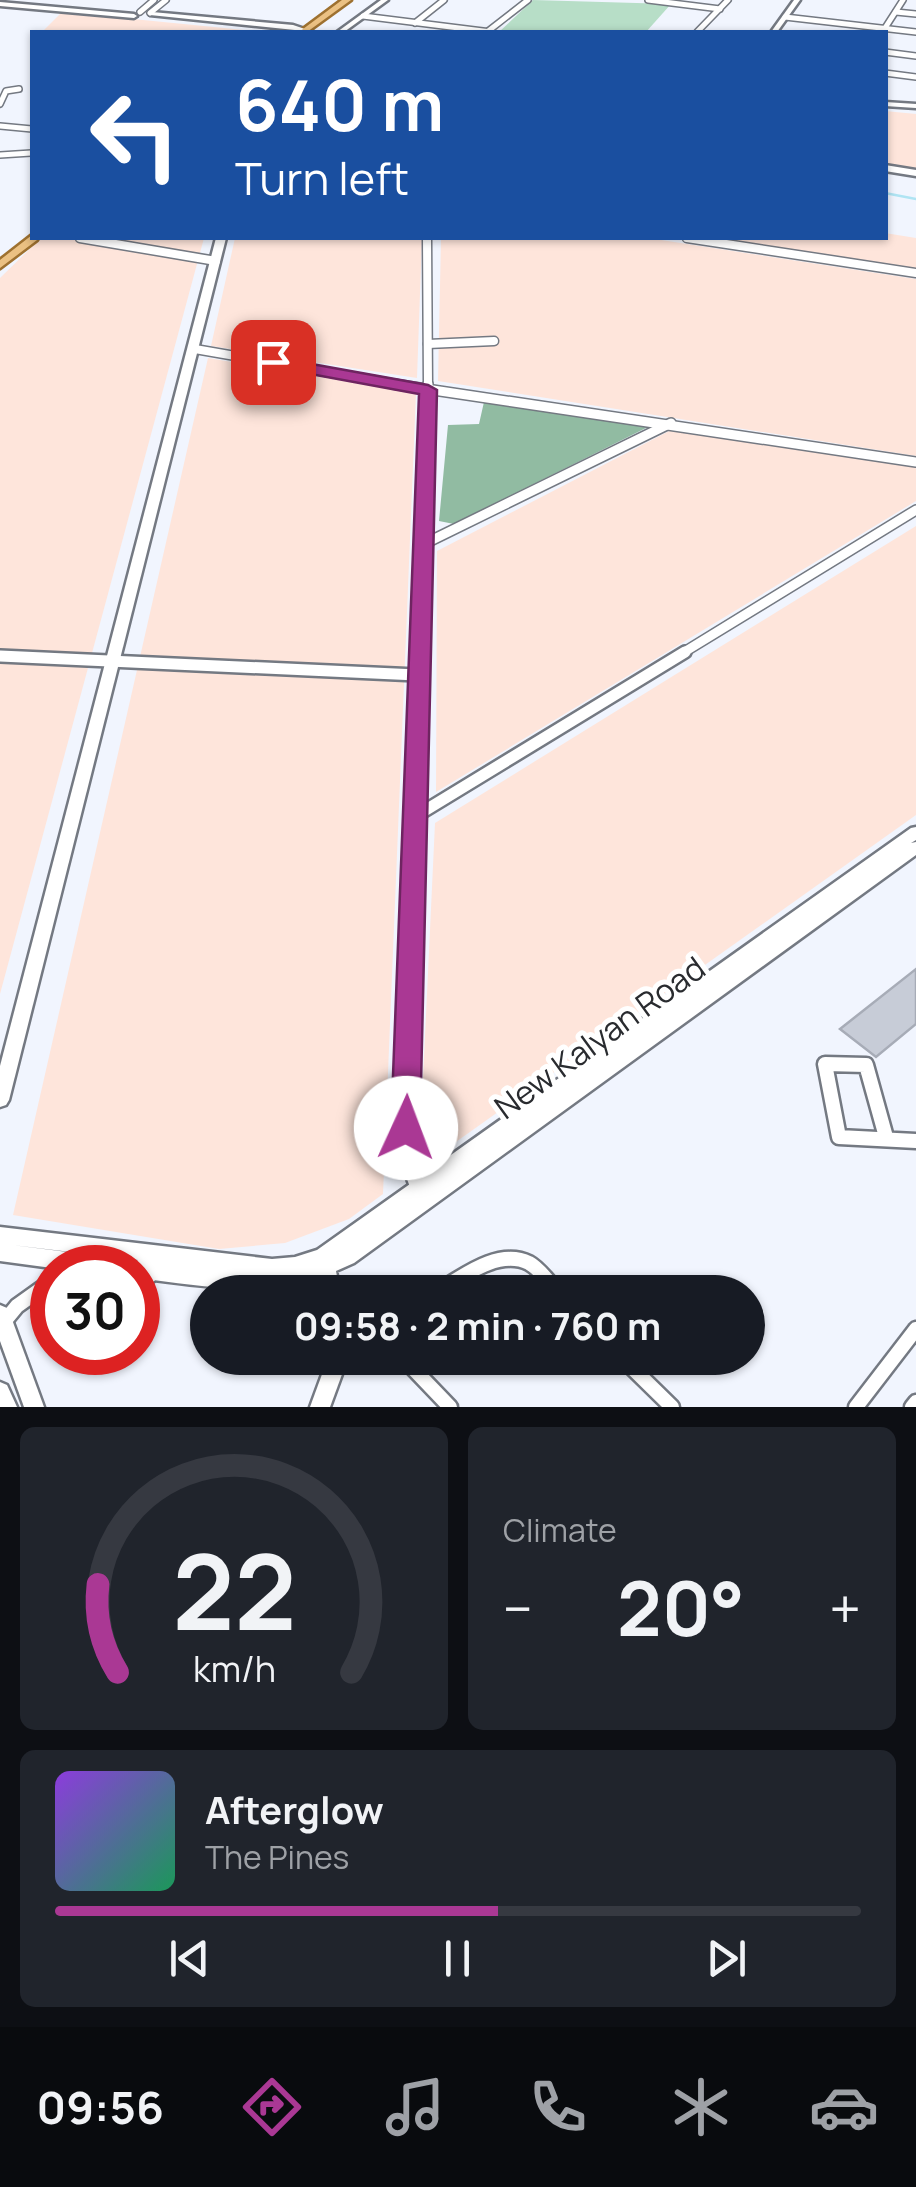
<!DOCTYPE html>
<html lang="en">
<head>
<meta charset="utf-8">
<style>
  :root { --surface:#171b24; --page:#20242c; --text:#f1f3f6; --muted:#9ea1a6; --line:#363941; --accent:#aa3894 }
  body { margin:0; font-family:Manrope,sans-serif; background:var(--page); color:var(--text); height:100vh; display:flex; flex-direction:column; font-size:38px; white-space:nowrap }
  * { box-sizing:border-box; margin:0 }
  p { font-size:32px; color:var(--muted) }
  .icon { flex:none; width:55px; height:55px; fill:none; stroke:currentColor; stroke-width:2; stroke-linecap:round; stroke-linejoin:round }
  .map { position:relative; height:1407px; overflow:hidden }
  .drawer { display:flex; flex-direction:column; gap:20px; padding:20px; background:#0d0f14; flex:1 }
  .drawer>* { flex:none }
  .banner { position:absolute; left:30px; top:30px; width:858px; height:210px; border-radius:0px; box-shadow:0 2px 8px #0004; background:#1a4fa0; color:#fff; overflow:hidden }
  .speed { position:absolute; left:30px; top:1245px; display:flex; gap:20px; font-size:50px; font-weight:700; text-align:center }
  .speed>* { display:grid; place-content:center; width:130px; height:130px; border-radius:50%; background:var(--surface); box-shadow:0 2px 8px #0004; line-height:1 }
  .speed .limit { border:15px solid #d22; background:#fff; color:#111 }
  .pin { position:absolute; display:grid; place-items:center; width:85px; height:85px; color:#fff; margin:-42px; border-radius:20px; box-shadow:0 5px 15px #0006 }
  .me { position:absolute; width:110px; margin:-55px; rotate:2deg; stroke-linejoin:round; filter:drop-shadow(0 0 8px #0008) }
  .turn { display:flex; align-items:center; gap:35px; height:210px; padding:0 40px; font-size:45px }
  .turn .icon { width:130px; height:130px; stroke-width:2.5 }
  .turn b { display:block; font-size:70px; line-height:85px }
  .big { font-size:75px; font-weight:700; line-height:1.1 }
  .drawer .card { flex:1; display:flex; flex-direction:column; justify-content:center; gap:15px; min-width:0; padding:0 35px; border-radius:15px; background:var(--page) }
  .drawer .dial { align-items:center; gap:0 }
  .dial svg { height:260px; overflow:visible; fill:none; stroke:var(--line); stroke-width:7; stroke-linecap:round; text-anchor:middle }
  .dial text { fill:var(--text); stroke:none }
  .song { display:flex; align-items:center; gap:30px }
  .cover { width:120px; height:120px; border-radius:15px; background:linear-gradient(135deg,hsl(270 70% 55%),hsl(150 70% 35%)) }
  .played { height:10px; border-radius:5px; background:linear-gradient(90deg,var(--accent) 55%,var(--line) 55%) }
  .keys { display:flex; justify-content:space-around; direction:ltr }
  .heat { display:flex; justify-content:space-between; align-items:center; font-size:55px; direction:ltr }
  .drawer .tiles { flex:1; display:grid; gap:20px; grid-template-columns:1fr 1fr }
  .card:last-child { grid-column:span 2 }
  .trip { position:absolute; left:190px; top:1275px; width:575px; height:100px; border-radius:50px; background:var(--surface); box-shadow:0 2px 8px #0004; font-weight:700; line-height:100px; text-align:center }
  .menu { display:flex; height:160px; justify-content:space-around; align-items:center; background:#090b0e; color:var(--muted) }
  .menu .icon { width:70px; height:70px }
  .menu .current { color:var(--accent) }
  .menu b { font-size:45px; color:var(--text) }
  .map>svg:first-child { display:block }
</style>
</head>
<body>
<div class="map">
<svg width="916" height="1407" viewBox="0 0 916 1407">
  <rect width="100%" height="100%" fill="#f1f5fe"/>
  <g fill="#fee5db">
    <path d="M62 12 224 28 263 32H42Z"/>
    <path d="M885 111 916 114V168L885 164Z"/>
    <path d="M885 233 916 238V269L715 238H885Z"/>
    <path d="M41 238H204L0 994V278Z"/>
    <path d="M235 238H422L417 378 211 346Z"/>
    <path d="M441 238H648L916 279V456L438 381Z"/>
    <path d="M208 358 416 393 383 1194 349 1219 285 1243 219 1249 13 1215Z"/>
    <path d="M675 428 916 465V501L436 792 437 551Z"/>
    <path d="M916 526V815L422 1166 420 1143 435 823Z"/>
  </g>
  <path fill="#b7dec7" d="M533 0 671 4 646 32H499Z"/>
  <path fill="#91bba2" d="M484 402 650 426 454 524 439 521 448 425 479 424Z"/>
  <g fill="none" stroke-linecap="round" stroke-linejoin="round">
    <path stroke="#afe4f3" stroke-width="2.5" d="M885 193 916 199"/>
  </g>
  <path fill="#c7ccd7" stroke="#a7acb7" stroke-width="2.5" d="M916 969V1024L876 1057 840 1029Z"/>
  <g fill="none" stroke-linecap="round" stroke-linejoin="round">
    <g stroke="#747982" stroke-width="8">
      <g id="street-far4">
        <path d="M648 0 720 9"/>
        <path d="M140 12 154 0"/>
        <path d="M896 12 916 14"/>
        <path d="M150 13 166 0"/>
        <path d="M363 16 491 32"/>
        <path d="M785 17 916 32"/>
        <path d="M415 23 444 0"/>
        <path d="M885 28 903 0"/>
        <path d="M487 32 528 0"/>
        <path d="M697 32 728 0"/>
        <path d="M885 52 916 56"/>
        <path d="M885 73 916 77"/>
        <path d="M0 104 6 91 19 89"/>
        <path d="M0 126 32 129"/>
        <path d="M0 155 31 153"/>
      </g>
    </g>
    <g stroke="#747982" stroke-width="11">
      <g id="street-far3">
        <path d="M80 238 216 261"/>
        <path d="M427 238 428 386"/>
        <path d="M687 238 916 273"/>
        <path d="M428 344 494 341"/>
        <path d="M195 349 407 386"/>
      </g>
    </g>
    <g stroke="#747982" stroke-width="12">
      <g id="street-far2">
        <path d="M393 384 916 462"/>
        <path d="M422 545 671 423"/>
        <path d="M420 654 428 384"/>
        <path d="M681 654 916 510"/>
      </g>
    </g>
    <g stroke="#747982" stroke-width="16">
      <g id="street-far1">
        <path d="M0 656 417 675"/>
        <path d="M416 816 685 652"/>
        <path d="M410 989 420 652"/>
      </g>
    </g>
    <g stroke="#747982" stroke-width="19">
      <g id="street">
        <path d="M410 987 405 1154 419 1191"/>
        <path d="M886 1137 866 1065 825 1064 839 1137 916 1141"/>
        <path d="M138 1285 154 1272"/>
        <path d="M437 1292C462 1277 498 1248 529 1263 540 1269 549 1283 558 1292"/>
        <path d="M3 1323 17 1306 52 1281"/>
        <path d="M403 1358 450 1407"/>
        <path d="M622 1358 672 1407"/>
        <path d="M856 1407 916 1329"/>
        <path d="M912 1407 916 1402"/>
      </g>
    </g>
    <g stroke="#747982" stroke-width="5">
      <g id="secondary">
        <path d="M381 0H388L344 32H337Z"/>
        <path d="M794 0H800L777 32H771Z"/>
        <path d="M0 2 134 14 137 16 134 18 0 6Z"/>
        <path d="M152 12 293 25 314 32 150 15Z"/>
        <path d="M885 102 916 104V108L885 106Z"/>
        <path d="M885 165 916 170V176L885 171Z"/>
        <path d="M216 238H226L9 1100 6 1105 0 1107V1066Z"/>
        <path d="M916 827V840L911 843 916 842V855L354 1263 336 1271 340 1292H320L318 1278C257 1296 199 1286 138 1278V1268H52L0 1261V1227L272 1259 295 1257 317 1250 911 828ZM12 1245 138 1260 131 1264 123 1259Z"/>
        <path d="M0 1305 7 1308 10 1314 44 1407H24L0 1341Z"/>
        <path d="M328 1358H348L330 1407H310Z"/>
        <path d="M0 1382 7 1385 17 1407H0Z"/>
      </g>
    </g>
    <g stroke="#9e7130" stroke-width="5">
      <g id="primary">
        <path d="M342 0H351L307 32H299Z"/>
        <path d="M32 235V238H38L37 240 0 268V260Z"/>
      </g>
    </g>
    <use href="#street-far4" stroke="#fff" stroke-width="5"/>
    <use href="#street-far3" stroke="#fff" stroke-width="8"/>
    <use href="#street-far2" stroke="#fff" stroke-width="9"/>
    <use href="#street-far1" stroke="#fff" stroke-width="11"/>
    <use href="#street" stroke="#fff" stroke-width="14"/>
    <use href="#secondary" fill="#fff" fill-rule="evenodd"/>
    <use href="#primary" fill="#ebc183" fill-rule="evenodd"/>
  </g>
  <path fill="#aa3894" stroke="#6e2460" stroke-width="2.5" d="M273 357 428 385 437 390 420 1128 416 1137 406 1141 395 1137 391 1128 419 394 267 366V359Z"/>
  <g text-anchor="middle" stroke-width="10" stroke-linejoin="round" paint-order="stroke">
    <g font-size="32" fill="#292b2f" stroke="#fff">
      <text transform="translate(600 1038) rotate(-36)" y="11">New Kalyan Road</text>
    </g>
  </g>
</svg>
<div class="speed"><div class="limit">30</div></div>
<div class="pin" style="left:273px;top:362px;background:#d93025"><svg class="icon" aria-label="arrive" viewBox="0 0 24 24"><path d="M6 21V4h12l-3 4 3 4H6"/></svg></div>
<svg class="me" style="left:406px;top:1128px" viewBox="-20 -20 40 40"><circle r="19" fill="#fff"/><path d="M0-13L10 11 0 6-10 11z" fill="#aa3894"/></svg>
<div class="trip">09:58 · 2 min · 760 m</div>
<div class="banner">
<div class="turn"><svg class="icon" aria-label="left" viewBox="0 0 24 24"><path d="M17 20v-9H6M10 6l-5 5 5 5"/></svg><div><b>640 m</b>Turn left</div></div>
</div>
</div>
<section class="drawer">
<div class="tiles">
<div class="card dial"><svg viewBox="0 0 100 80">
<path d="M14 69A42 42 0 1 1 86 69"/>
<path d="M14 69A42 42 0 0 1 8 42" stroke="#aa3894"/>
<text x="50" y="56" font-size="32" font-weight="700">22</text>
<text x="50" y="72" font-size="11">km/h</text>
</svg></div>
<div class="card"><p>Climate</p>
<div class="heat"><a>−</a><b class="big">20°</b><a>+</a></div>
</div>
<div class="card">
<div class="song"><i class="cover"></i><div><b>Afterglow</b><p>The Pines</p></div></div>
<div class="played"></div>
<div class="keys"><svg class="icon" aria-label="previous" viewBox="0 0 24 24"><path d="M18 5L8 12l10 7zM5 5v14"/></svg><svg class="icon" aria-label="pause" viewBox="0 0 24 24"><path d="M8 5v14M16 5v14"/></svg><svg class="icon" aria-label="next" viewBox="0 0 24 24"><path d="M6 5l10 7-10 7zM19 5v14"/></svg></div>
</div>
</div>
</section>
<nav class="menu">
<b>09:56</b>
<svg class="icon current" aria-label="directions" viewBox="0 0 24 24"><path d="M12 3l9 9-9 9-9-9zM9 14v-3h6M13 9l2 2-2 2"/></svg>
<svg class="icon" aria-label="music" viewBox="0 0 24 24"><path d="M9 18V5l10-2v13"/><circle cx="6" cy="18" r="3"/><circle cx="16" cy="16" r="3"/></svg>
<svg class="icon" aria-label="phone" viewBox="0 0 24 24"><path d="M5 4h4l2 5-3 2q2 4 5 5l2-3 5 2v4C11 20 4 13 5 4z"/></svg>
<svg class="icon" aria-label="climate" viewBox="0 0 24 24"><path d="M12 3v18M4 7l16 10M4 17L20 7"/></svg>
<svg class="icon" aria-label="car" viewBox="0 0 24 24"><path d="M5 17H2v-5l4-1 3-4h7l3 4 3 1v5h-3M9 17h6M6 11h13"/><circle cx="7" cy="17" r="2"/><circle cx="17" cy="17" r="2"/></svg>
</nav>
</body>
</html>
